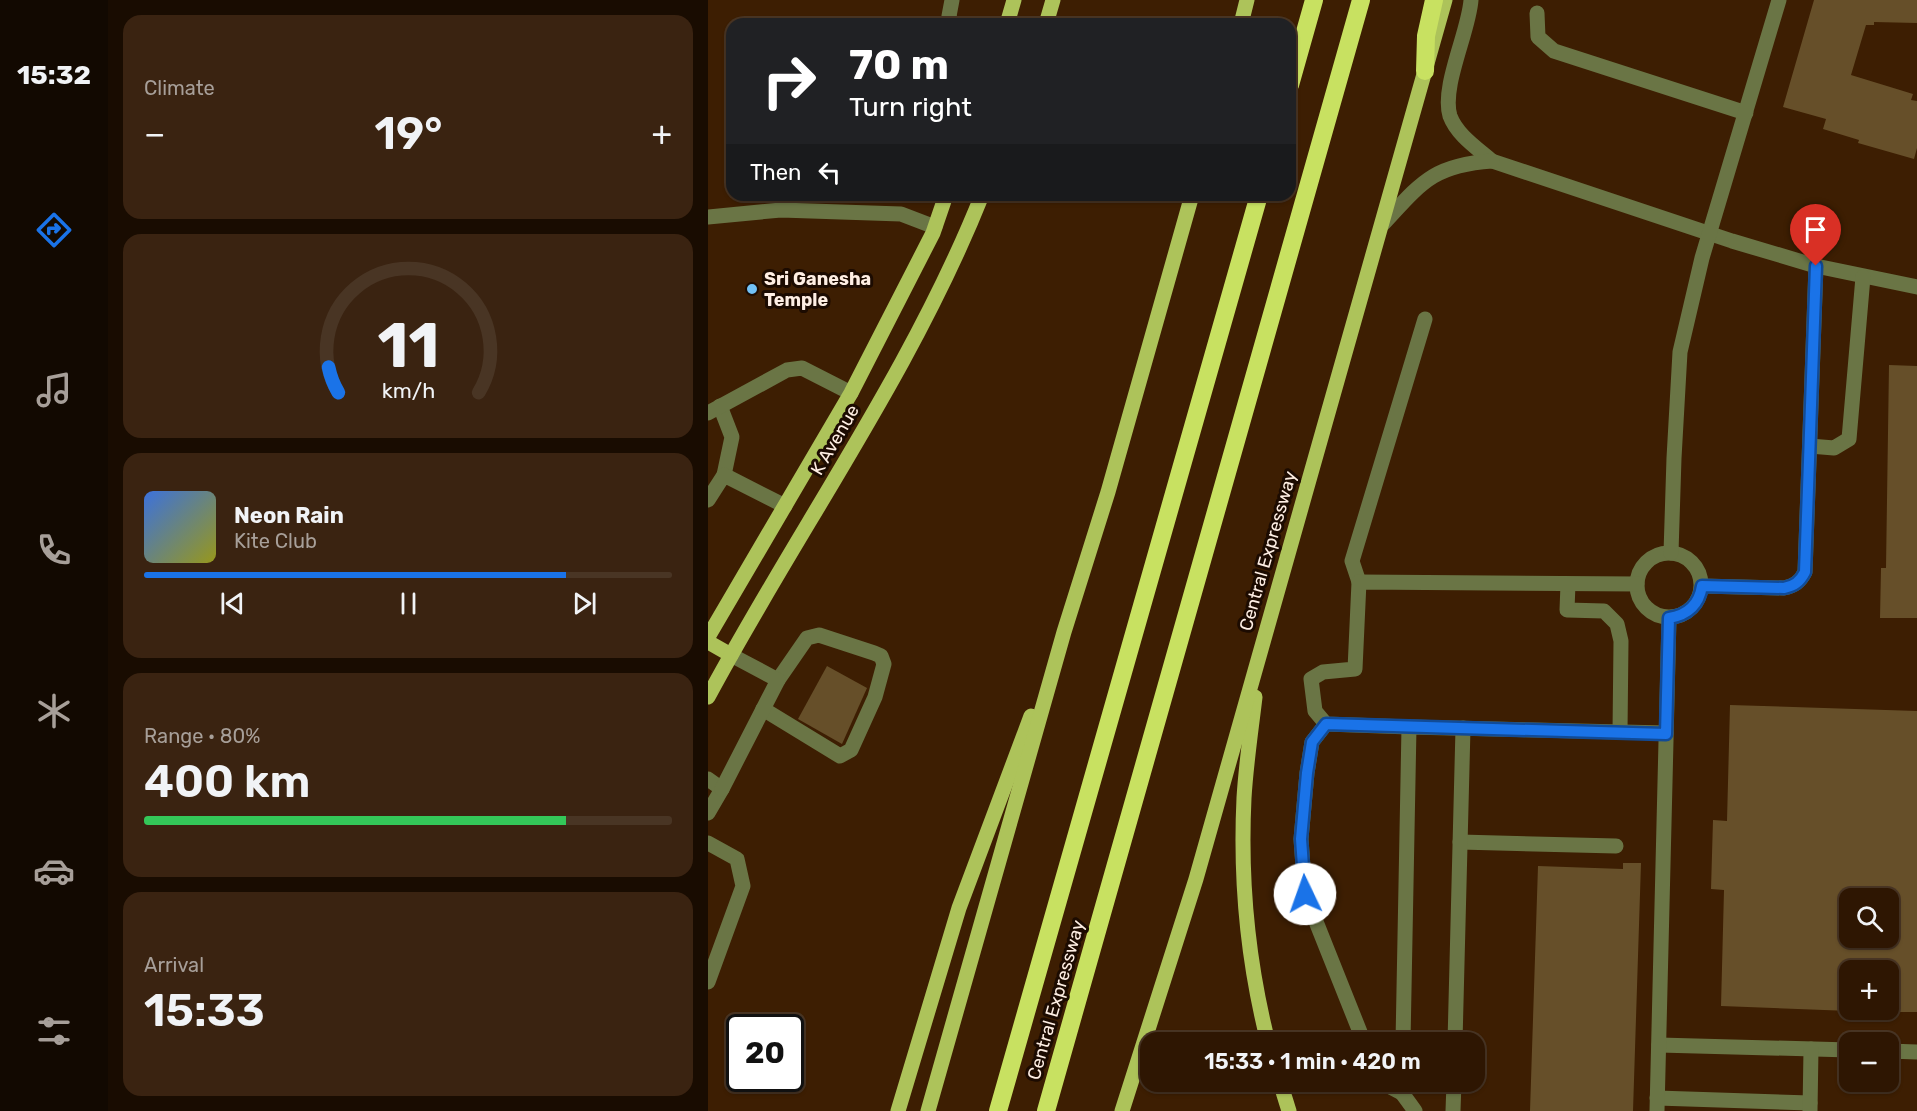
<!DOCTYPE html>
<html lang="en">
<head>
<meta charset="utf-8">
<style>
  :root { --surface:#2e1602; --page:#3a2311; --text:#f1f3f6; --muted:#a79f99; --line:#493524; --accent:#1a73e8 }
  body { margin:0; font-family:Rubik,sans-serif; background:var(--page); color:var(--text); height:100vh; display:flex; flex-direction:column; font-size:22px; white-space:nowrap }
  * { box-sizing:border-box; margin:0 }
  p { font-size:20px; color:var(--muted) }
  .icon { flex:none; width:33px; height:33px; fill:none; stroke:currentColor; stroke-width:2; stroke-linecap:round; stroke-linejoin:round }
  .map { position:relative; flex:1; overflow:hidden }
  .sheet { display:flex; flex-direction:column; gap:15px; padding:15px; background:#190c01; width:600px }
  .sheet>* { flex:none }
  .guide { position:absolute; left:18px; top:18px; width:570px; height:183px; border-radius:18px; box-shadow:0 2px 4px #0004,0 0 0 2px var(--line); background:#202124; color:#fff; overflow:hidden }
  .buttons { position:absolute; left:1131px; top:888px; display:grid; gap:12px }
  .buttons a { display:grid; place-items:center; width:60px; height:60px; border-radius:12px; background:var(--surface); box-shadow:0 2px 4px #0004,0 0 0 2px var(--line); font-size:30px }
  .speed { position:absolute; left:18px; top:1014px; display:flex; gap:12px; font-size:30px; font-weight:700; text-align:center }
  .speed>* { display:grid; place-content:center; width:78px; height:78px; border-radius:50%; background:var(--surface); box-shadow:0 2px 4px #0004,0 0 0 2px var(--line); line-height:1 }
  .speed .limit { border:3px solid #111; border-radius:9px; background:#fff; color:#111 }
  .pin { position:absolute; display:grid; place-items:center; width:51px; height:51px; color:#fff; margin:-62px -26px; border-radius:50% 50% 50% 0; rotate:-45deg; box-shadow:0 0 6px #0007 }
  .pin .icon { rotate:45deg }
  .me { position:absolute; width:66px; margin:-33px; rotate:357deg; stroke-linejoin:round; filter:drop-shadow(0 0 4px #0008) }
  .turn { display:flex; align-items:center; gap:21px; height:126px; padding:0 24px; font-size:27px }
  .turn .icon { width:78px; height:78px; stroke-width:2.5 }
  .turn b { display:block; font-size:42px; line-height:51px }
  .then { display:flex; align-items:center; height:57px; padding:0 24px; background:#0003; gap:12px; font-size:22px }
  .big { font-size:45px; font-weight:600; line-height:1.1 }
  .sheet .card { flex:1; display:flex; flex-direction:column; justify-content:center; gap:9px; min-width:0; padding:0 21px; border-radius:18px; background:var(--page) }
  .sheet .dial { align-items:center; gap:0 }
  .dial svg { height:156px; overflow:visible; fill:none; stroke:var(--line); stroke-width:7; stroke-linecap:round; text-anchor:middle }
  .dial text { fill:var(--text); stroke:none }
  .song { display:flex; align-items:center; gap:18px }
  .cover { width:72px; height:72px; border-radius:9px; background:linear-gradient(135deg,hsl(220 70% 55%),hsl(60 70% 35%)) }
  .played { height:6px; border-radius:3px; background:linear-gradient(90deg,var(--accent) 80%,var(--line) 80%) }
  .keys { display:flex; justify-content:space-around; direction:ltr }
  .heat { display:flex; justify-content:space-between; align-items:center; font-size:33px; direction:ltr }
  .charge { height:9px; border-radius:4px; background:linear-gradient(90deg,#34c759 80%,var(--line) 0) }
  .trip { position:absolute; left:432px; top:1032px; width:345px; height:60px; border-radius:18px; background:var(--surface); box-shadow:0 2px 4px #0004,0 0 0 2px var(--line); font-weight:600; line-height:60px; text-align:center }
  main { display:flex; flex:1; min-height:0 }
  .tab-bar { display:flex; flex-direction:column; width:108px; justify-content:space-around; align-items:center; background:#120901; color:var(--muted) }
  .tab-bar .icon { width:42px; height:42px }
  .tab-bar .current { color:var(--accent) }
  .tab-bar b { font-size:27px; color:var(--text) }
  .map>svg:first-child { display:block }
</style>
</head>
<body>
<main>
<nav class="tab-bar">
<b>15:32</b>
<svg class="icon current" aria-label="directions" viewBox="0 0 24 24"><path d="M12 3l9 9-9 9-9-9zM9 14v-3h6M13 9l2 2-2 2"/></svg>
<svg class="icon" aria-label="music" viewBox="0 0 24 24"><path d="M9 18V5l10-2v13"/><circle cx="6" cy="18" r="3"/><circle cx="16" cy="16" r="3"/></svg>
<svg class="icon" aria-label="phone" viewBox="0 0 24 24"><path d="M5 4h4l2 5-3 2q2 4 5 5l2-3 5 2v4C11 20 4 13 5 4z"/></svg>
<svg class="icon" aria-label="climate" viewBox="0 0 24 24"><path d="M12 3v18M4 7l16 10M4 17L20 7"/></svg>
<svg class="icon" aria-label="car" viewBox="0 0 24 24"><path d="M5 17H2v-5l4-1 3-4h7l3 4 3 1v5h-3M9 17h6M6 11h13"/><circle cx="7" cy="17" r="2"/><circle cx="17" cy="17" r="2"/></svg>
<svg class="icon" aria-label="filters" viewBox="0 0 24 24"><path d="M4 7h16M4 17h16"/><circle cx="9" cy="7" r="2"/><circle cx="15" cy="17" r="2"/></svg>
</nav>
<section class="sheet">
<div class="card"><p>Climate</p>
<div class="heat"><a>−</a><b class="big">19°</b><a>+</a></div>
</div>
<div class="card dial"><svg viewBox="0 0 100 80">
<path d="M14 69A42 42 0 1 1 86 69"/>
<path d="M14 69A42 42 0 0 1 9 56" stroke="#1a73e8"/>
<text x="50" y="56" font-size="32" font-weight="700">11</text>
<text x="50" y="72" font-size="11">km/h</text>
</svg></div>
<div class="card">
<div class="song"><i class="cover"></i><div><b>Neon Rain</b><p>Kite Club</p></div></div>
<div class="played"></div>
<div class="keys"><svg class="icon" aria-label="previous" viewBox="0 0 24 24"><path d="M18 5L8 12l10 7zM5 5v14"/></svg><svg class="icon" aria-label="pause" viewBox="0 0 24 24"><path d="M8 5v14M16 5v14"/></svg><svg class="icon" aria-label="next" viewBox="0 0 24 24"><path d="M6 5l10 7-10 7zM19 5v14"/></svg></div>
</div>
<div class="card"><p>Range · 80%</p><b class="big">400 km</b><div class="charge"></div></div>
<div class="card"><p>Arrival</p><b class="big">15:33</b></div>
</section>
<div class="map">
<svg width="1209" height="1111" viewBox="0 0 1209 1111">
  <rect width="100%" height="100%" fill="#3d1e02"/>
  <g fill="#664f29" fill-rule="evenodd">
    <path d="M1106 0H1209V23L1166 22V25H1158L1143 75 1205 94 1203 100 1209 101V148L1206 159 1150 143 1151 140 1115 129 1118 119 1075 107Z"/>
    <path d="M1181 365 1209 366V618H1172L1173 568H1178Z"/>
    <path d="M119 666 159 688 134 744 90 719Z"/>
    <path d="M1022 705 1209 711V1012H1180V970H1142V1011L1013 1006 1016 890 1003 889 1005 820 1019 821ZM1142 898H1180V938H1142Z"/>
    <path d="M915 863H933L925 1111H822L830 866 915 869Z"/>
  </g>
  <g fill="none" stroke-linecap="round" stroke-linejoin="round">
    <g stroke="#6a7545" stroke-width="15">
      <path d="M763 0C761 31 733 87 742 116 749 135 769 148 784 161L1024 241 1108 266 1097 572C1092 582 1086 586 1076 588L994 586"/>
      <path d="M829 13 830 37 846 51 1038 113"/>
      <path d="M244 24 241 16 244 0"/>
      <path d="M0 217 73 210 193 214 227 227"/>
      <path d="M675 224C713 183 725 165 784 161"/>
      <path d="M1108 266 1209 287"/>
      <path d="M12 406 24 437 16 475"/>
      <path d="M0 413 79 370 94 368 143 393"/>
      <path d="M1102 446 1126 448 1141 439 1155 277"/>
      <path d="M0 500 16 475 77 506"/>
      <circle cx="961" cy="585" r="32"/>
      <path d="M963 553 966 458 972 352 994 258 1071 0"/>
      <path d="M651 582 644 561 717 319"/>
      <path d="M860 584 859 610 896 611 909 624 913 641 912 732"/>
      <path d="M55 709 132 756 143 750 167 697 176 664 173 656 166 653 111 635 99 638 70 680"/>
      <path d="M618 724 604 742 599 773 593 839 597 894 656 1042"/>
      <path d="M701 727 618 724 607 711 603 679 615 672 647 669 651 582 929 584"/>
      <path d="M0 779 14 789 0 813"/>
      <path d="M14 789 70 680 23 655"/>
      <path d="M752 842 908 846"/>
      <path d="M0 843 29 859 35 886 0 982"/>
      <path d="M695 1042 701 727 958 733"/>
      <path d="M747 1042 755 728"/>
      <path d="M951 1045 1142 1050"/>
      <path d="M1180 1051 1209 1052"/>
      <path d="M673 1082 694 1093"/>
      <path d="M694 1082V1093L707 1111"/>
      <path d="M949 1098 1102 1103"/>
      <path d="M745 1111 746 1082"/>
      <path d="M949 1111 961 618"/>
      <path d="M1102 1111 1103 1049"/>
    </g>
    <g stroke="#adc35a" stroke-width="15">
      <path d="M299 24 306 0"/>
      <path d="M338 24 345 0"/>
      <path d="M533 24 539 0"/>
      <path d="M0 637 143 393 225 233 238 195"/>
      <path d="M0 642 23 655"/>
      <path d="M0 697C90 529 203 373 274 195"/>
      <path d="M547 697C543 731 538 764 536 798 532 880 540 963 560 1042"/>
      <path d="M572 1082 581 1111"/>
      <path d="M190 1111 251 908 323 716"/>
      <path d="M220 1111 356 632 400 492 484 195"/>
      <path d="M414 1111 488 879 737 0"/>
    </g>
    <g stroke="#c8e161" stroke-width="18">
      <path d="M717 71 718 36 726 0"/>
      <path d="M582 85 606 0"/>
      <path d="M290 1111 551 195"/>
      <path d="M338 1111 653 0"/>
    </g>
  </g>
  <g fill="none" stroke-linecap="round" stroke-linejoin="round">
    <g stroke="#114b97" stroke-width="15">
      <path id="route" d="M597 894 593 839 599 773 604 742 618 724 958 734 961 618C980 615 991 605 994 586L1076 588C1086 586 1092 582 1097 572L1108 266"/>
    </g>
    <use href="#route" stroke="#1a73e8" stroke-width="10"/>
  </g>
  <circle fill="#72c1f5" stroke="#1c0b01" stroke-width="2" cx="44" cy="289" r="6"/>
  <g text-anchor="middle" stroke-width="6" stroke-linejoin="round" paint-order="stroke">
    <g font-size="18" font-weight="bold" fill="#feeee3" stroke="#1c0b01" text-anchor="start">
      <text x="56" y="285">Sri Ganesha<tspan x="56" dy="21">Temple</tspan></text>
    </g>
    <g font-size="18" fill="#feeee3" stroke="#1c0b01">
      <text transform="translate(127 440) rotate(-60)" y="6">K Avenue</text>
      <text transform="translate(560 551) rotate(-74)" y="6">Central Expressway</text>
      <text transform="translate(348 1000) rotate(-74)" y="6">Central Expressway</text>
    </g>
  </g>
</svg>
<div class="buttons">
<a><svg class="icon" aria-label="search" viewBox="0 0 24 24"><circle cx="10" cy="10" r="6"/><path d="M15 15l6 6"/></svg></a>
<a>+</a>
<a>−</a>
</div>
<div class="speed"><div class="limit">20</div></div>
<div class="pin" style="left:1108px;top:266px;background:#d93025"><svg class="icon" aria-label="arrive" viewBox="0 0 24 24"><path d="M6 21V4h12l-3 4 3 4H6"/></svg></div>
<svg class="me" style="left:597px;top:894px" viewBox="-20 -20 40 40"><circle r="19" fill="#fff"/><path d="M0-13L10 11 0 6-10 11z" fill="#1a73e8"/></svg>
<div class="trip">15:33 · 1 min · 420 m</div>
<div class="guide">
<div class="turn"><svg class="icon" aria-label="right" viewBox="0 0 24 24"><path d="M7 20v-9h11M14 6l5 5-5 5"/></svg><div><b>70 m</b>Turn right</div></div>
<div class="then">Then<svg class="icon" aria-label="left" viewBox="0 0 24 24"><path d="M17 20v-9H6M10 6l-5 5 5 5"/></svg></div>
</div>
</div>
</main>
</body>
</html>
